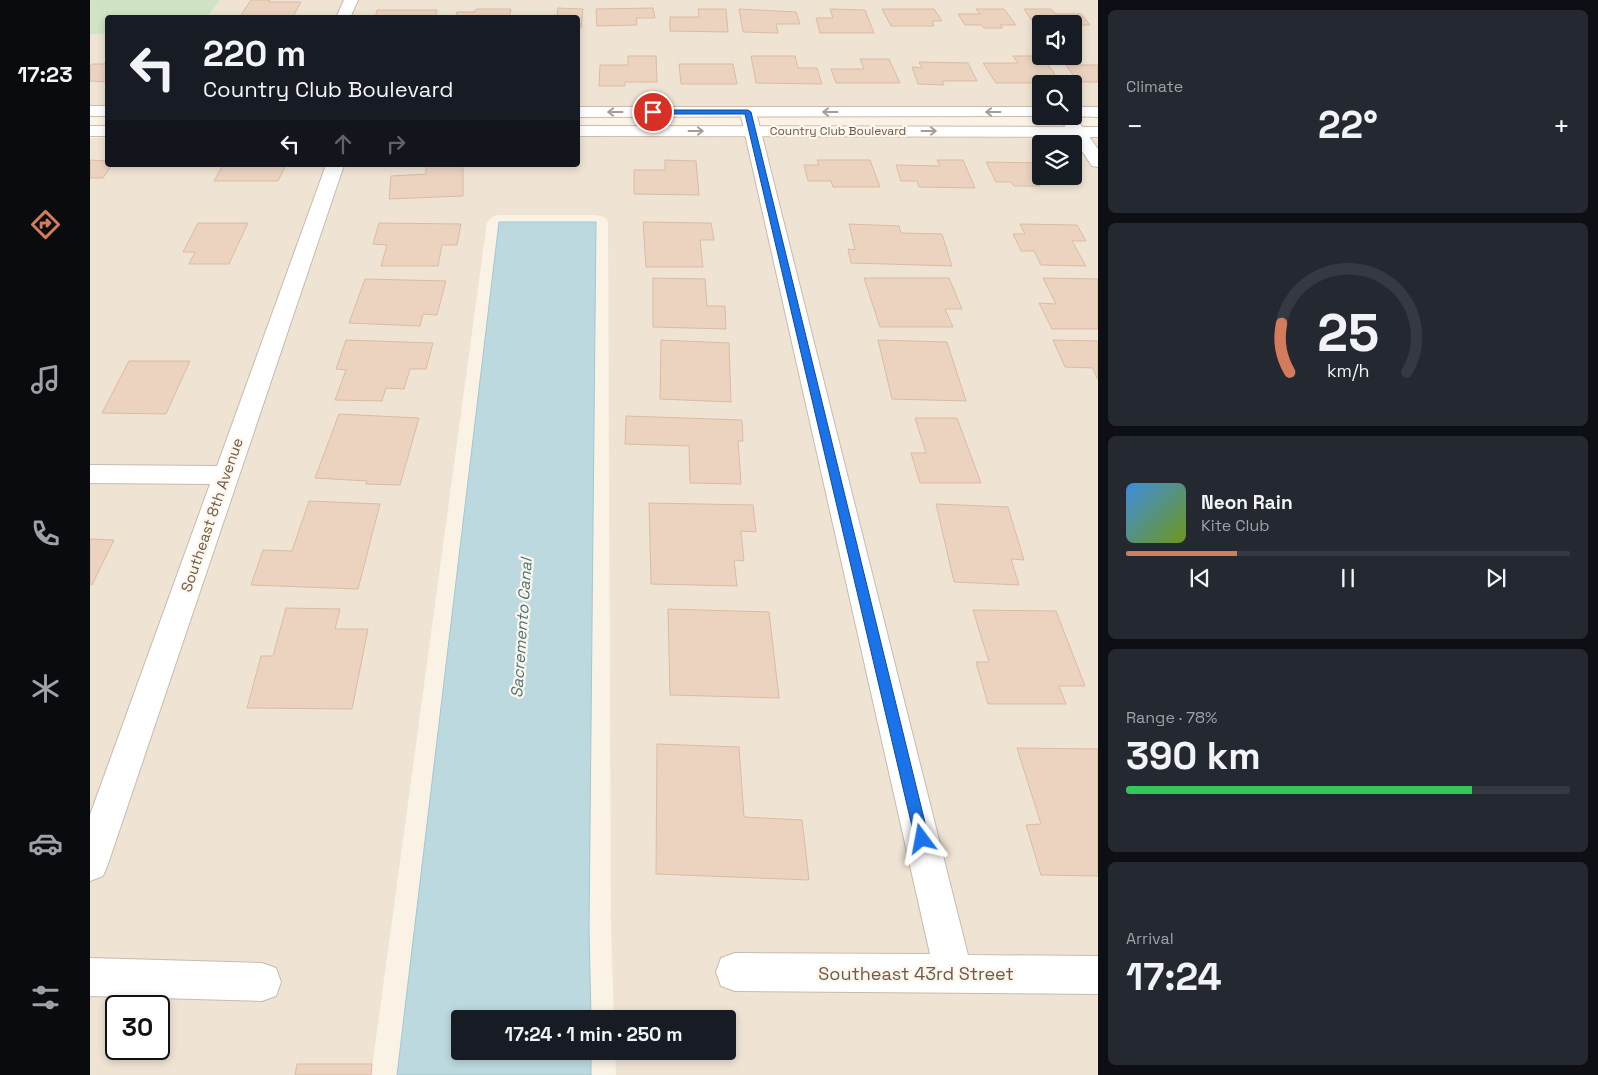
<!DOCTYPE html>
<html lang="en">
<head>
<meta charset="utf-8">
<style>
  :root { --surface:#171b24; --page:#242831; --text:#f1f3f6; --muted:#9ea1a6; --line:#363941; --accent:#d37b5a }
  body { margin:0; font-family:"Space Grotesk",sans-serif; background:var(--page); color:var(--text); height:100vh; display:flex; flex-direction:column; font-size:19px; white-space:nowrap }
  * { box-sizing:border-box; margin:0 }
  p { font-size:16px; color:var(--muted) }
  .icon { flex:none; width:28px; height:28px; fill:none; stroke:currentColor; stroke-width:2; stroke-linecap:round; stroke-linejoin:round }
  .map { position:relative; flex:1; overflow:hidden }
  .details { display:flex; flex-direction:column; gap:10px; padding:10px; background:#0d0f14; width:500px }
  .details>* { flex:none }
  .guide { position:absolute; left:15px; top:15px; width:475px; height:152px; border-radius:5px; box-shadow:0 2px 8px #0003; background:#171b24; color:var(--text); overflow:hidden }
  .buttons { position:absolute; left:942px; top:15px; display:grid; gap:10px }
  .buttons a { display:grid; place-items:center; width:50px; height:50px; border-radius:5px; background:var(--surface); box-shadow:0 2px 8px #0003; font-size:25px }
  .speed { position:absolute; left:15px; top:995px; display:flex; gap:10px; font-size:25px; font-weight:700; text-align:center }
  .speed>* { display:grid; place-content:center; width:65px; height:65px; border-radius:50%; background:var(--surface); box-shadow:0 2px 8px #0003; line-height:1 }
  .speed .limit { border:2px solid #111; border-radius:8px; background:#fff; color:#111 }
  .pin { position:absolute; display:grid; place-items:center; width:42px; height:42px; color:#fff; margin:-21px; border:2px solid #fff; border-radius:50%; box-shadow:0 1px 5px #0007 }
  .me { position:absolute; width:55px; margin:-28px; rotate:347deg; stroke-linejoin:round; filter:drop-shadow(0 0 4px #0008) }
  .turn { display:flex; align-items:center; gap:18px; height:105px; padding:0 15px; font-size:22px }
  .turn .icon { width:65px; height:65px; stroke-width:2.5 }
  .turn b { display:block; font-size:35px; line-height:42px }
  .lanes { display:flex; align-items:center; height:48px; padding:0 15px; background:#0003; justify-content:center; gap:25px; direction:ltr }
  .lanes .off { opacity:.35 }
  .big { font-size:38px; font-weight:700; line-height:1.1 }
  .details .widget { flex:1; display:flex; flex-direction:column; justify-content:center; gap:8px; min-width:0; padding:0 18px; border-radius:8px; background:var(--page) }
  .details .dial { align-items:center; gap:0 }
  .dial svg { height:130px; overflow:visible; fill:none; stroke:var(--line); stroke-width:7; stroke-linecap:round; text-anchor:middle }
  .dial text { fill:var(--text); stroke:none }
  .song { display:flex; align-items:center; gap:15px }
  .cover { width:60px; height:60px; border-radius:8px; background:linear-gradient(135deg,hsl(210 70% 55%),hsl(80 70% 35%)) }
  .played { height:5px; border-radius:2px; background:linear-gradient(90deg,var(--accent) 25%,var(--line) 25%) }
  .keys { display:flex; justify-content:space-around; direction:ltr }
  .heat { display:flex; justify-content:space-between; align-items:center; font-size:28px; direction:ltr }
  .charge { height:8px; border-radius:4px; background:linear-gradient(90deg,#34c759 78%,var(--line) 0) }
  .trip { position:absolute; left:361px; top:1010px; width:285px; height:50px; border-radius:5px; background:var(--surface); box-shadow:0 2px 8px #0003; font-weight:700; line-height:50px; text-align:center }
  main { display:flex; flex:1; min-height:0 }
  .tabs { display:flex; flex-direction:column; width:90px; justify-content:space-around; align-items:center; background:#090b0e; color:var(--muted) }
  .tabs .icon { width:35px; height:35px }
  .tabs .selected { color:var(--accent) }
  .tabs b { font-size:22px; color:var(--text) }
  .map>svg:first-child { display:block }
</style>
</head>
<body>
<main>
<nav class="tabs">
<b>17:23</b>
<svg class="icon selected" aria-label="directions" viewBox="0 0 24 24"><path d="M12 3l9 9-9 9-9-9zM9 14v-3h6M13 9l2 2-2 2"/></svg>
<svg class="icon" aria-label="music" viewBox="0 0 24 24"><path d="M9 18V5l10-2v13"/><circle cx="6" cy="18" r="3"/><circle cx="16" cy="16" r="3"/></svg>
<svg class="icon" aria-label="phone" viewBox="0 0 24 24"><path d="M5 4h4l2 5-3 2q2 4 5 5l2-3 5 2v4C11 20 4 13 5 4z"/></svg>
<svg class="icon" aria-label="climate" viewBox="0 0 24 24"><path d="M12 3v18M4 7l16 10M4 17L20 7"/></svg>
<svg class="icon" aria-label="car" viewBox="0 0 24 24"><path d="M5 17H2v-5l4-1 3-4h7l3 4 3 1v5h-3M9 17h6M6 11h13"/><circle cx="7" cy="17" r="2"/><circle cx="17" cy="17" r="2"/></svg>
<svg class="icon" aria-label="filters" viewBox="0 0 24 24"><path d="M4 7h16M4 17h16"/><circle cx="9" cy="7" r="2"/><circle cx="15" cy="17" r="2"/></svg>
</nav>
<div class="map">
<svg width="1008" height="1075" viewBox="0 0 1008 1075">
  <rect width="100%" height="100%" fill="#f9f2e5"/>
  <g fill="#efe4d4" fill-rule="evenodd">
    <path d="M130 0H1008V106H984V84H951V106H488V18H118ZM951 24H984V56H951Z"/>
    <rect x="0" y="34" width="17" height="71"/>
    <path d="M488 137 1008 138V1075H526L525 1051H638V1019H524L521 927 518 222 516 218 506 215H411L403 216 397 222 281 1075H0V138H17L18 165H488ZM951 144H984V176H951ZM26 1006H69V1049H26Z"/>
  </g>
  <path fill="#d0e4c5" d="M0 0H130L118 17 18 18 17 34H0Z"/>
  <path fill="#bcd9e0" stroke="#a4c7d0" d="M409 222H506L499 928 501 1019H370V1051H501V1075H307Z"/>
  <g fill="#ebd3c0" stroke="#dbbba3">
    <path d="M161 0H180L179 2H211L202 18H149Z"/>
    <path d="M468 8 493 9 491 28H488V18H435V16H467Z"/>
    <path d="M563 8 565 18H546L547 25 507 26 506 9Z"/>
    <path d="M386 9H421L419 18H365L367 12H385Z"/>
    <path d="M608 9H636L638 32 580 31V17H609Z"/>
    <path d="M649 9 706 12 710 24H686L688 33 653 32Z"/>
    <path d="M740 9 775 10 784 33H730L726 18H743Z"/>
    <path d="M792 9H844L852 21H842L844 26H801Z"/>
    <path d="M886 9H914L926 25H910L913 28H894L891 25H875L868 14H890Z"/>
    <path d="M934 9H961L965 14H991L1000 25H985L987 28H984V24H951V28H947Z"/>
    <path d="M287 10H347L345 18H285Z"/>
    <path d="M538 56H566L567 82H535V86H509L510 65H538Z"/>
    <path d="M661 56H705L708 68H727L732 84 666 83Z"/>
    <path d="M923 56H952L971 83H906L893 63H928Z"/>
    <path d="M770 59H799L810 83H746L741 69H774Z"/>
    <path d="M18 61V82L0 81V66L2 64H14Z"/>
    <path d="M829 62 878 63 887 81H852L854 85 828 84 822 67 832 68Z"/>
    <path d="M589 64H643L647 84H591Z"/>
    <path d="M976 65H1008V82H988Z"/>
    <path d="M0 160 18 161V165H22L13 178H0Z"/>
    <path d="M575 160 606 161 609 195 544 194V170H575Z"/>
    <path d="M727 160H780L790 187H743L741 181H718L714 165H729Z"/>
    <path d="M847 160H873L885 188 829 187 827 181H811L806 165 850 166Z"/>
    <path d="M896 162 951 163V176H972L975 182H947L950 186H924L921 182H906Z"/>
    <path d="M133 165H196L188 181H124Z"/>
    <path d="M336 165H373V196L299 199 301 176 336 174Z"/>
    <path d="M553 222 621 223 624 240H610L613 267H556Z"/>
    <path d="M108 223H158L139 264H99L105 252H93Z"/>
    <path d="M289 223 371 224 367 245H352L348 266H291L297 245 283 244Z"/>
    <path d="M759 224 809 226 811 233 852 234 862 266 761 263 758 249 765 250Z"/>
    <path d="M930 224 987 225 996 241H982L996 266 951 265 944 251H931L923 234H935Z"/>
    <path d="M563 278 615 279 617 306H635L636 329 563 327Z"/>
    <path d="M774 278H859L872 309H855L863 327H790Z"/>
    <path d="M953 278 1008 279V329H962L949 303 966 304Z"/>
    <path d="M275 279 356 281 347 315 333 314 330 326 259 323Z"/>
    <path d="M256 340 343 343 336 369H320L314 389 296 388 292 401 245 400 256 370 246 369Z"/>
    <path d="M571 340 639 343 641 402 570 399Z"/>
    <path d="M788 340 857 342 876 401 802 399Z"/>
    <path d="M963 340 1008 341V380L1003 368 975 367Z"/>
    <path d="M39 361H100L76 414 12 413Z"/>
    <path d="M249 414 329 418 310 485 276 484 277 481 225 478Z"/>
    <path d="M536 416 652 420 653 441H648L651 484 600 483 599 446 535 444Z"/>
    <path d="M825 418H867L891 483H830L821 453H836Z"/>
    <path d="M219 501 290 504 268 589 161 585 173 550 202 551Z"/>
    <path d="M559 503 663 505 666 532 651 531 654 561 644 560 647 586 561 584Z"/>
    <path d="M846 504 918 507 934 560 921 559 929 585 864 582Z"/>
    <path d="M0 539 24 540 2 585 0 584Z"/>
    <path d="M196 608 250 609 245 629H278L262 709 157 708 171 656H183Z"/>
    <path d="M578 609 679 612 689 698 580 695Z"/>
    <path d="M883 610 966 611 995 686H969L976 704H898L886 662H899Z"/>
    <path d="M567 744 649 747 654 817 712 820 719 880 566 874Z"/>
    <path d="M927 748 1008 749V876L951 875 936 825 951 824Z"/>
    <path d="M207 1064H282L281 1075H205Z"/>
  </g>
  <g fill="none" stroke-linecap="round" stroke-linejoin="round">
    <g stroke="#c8baad" stroke-width="2">
      <g id="street">
        <path d="M254 0H268L260 18H246Z"/>
        <path d="M658 107 664 108 666 112 878 955 1008 956V994L645 991 631 986 626 972 631 958 645 953 840 954 650 112 652 108Z"/>
        <path d="M984 115 1008 149V167L1002 166 968 116Z"/>
        <path d="M236 165H254L18 864 13 876 0 881V815L120 484 0 483V465L127 466Z"/>
        <path d="M0 958 172 963 186 968 191 982 186 996 172 1001 0 996Z"/>
      </g>
    </g>
    <g stroke="#cbbbac" stroke-width="2">
      <g id="secondary">
        <rect x="0" y="106" width="18" height="10"/>
        <path d="M488 107H951V116H954L488 117Z"/>
        <path d="M984 107H1008V117L981 116H984Z"/>
        <rect x="0" y="126" width="18" height="10"/>
        <path d="M488 126 1008 127V137L488 136Z"/>
      </g>
    </g>
    <use href="#street" fill="#fff" fill-rule="evenodd"/>
    <use href="#secondary" fill="#fff" fill-rule="evenodd"/>
  </g>
  <defs><path id="oneway-shaft" d="M-6 0H5M1.5-3L5.5 0L1.5 3" fill="none" stroke-width="1.6" stroke-linecap="round" stroke-linejoin="round" transform="scale(1.25)"/></defs>
  <g stroke="#a89d95">
    <use href="#oneway-shaft" transform="translate(525 112) rotate(-180)"/>
    <use href="#oneway-shaft" transform="translate(740 112) rotate(-180)"/>
    <use href="#oneway-shaft" transform="translate(903 112) rotate(-180)"/>
    <use href="#oneway-shaft" transform="translate(606 131)"/>
    <use href="#oneway-shaft" transform="translate(839 131)"/>
  </g>
  <path fill="#1a73e8" stroke="#114b97" d="M561 110H658L661 112 839 839 837 844 832 846 827 844 825 839 655 114H563L560 112Z"/>
  <g text-anchor="middle" stroke-width="4.5" stroke-linejoin="round" paint-order="stroke">
    <g font-size="12" fill="#6e5b4e" stroke="#fcf6eb">
      <text x="748" y="135">Country Club Boulevard</text>
    </g>
    <g font-size="15" fill="#6e5b4e" stroke="#fcf6eb">
      <text transform="translate(122 515) rotate(-71)" y="5">Southeast 8th Avenue</text>
    </g>
    <g font-size="16" font-style="italic" fill="#4b747f" stroke="#fcf6eb">
      <text transform="translate(431 628) rotate(-86)" y="6">Sacremento Canal</text>
    </g>
    <g font-size="18" fill="#6e5b4e" stroke="#fcf6eb">
      <text x="826" y="980">Southeast 43rd Street</text>
    </g>
  </g>
</svg>
<div class="buttons">
<a><svg class="icon" aria-label="sound" viewBox="0 0 24 24"><path d="M4 9h4l5-4v14l-5-4H4zM17 9q2 3 0 6"/></svg></a>
<a><svg class="icon" aria-label="search" viewBox="0 0 24 24"><circle cx="10" cy="10" r="6"/><path d="M15 15l6 6"/></svg></a>
<a><svg class="icon" aria-label="layers" viewBox="0 0 24 24"><path d="M12 4l9 5-9 5-9-5zM3 14l9 5 9-5"/></svg></a>
</div>
<div class="speed"><div class="limit">30</div></div>
<div class="pin" style="left:563px;top:112px;background:#d93025"><svg class="icon" aria-label="arrive" viewBox="0 0 24 24"><path d="M6 21V4h12l-3 4 3 4H6"/></svg></div>
<svg class="me" style="left:832px;top:839px" viewBox="-20 -20 40 40"><path d="M0-17L14 15 0 8-14 15z" fill="#1a73e8" stroke="#fff" stroke-width="4"/></svg>
<div class="trip">17:24 · 1 min · 250 m</div>
<div class="guide">
<div class="turn"><svg class="icon" aria-label="left" viewBox="0 0 24 24"><path d="M17 20v-9H6M10 6l-5 5 5 5"/></svg><div><b>220 m</b>Country Club Boulevard</div></div>
<div class="lanes"><svg class="icon" aria-label="left" viewBox="0 0 24 24"><path d="M17 20v-9H6M10 6l-5 5 5 5"/></svg><svg class="icon off" aria-label="ahead" viewBox="0 0 24 24"><path d="M12 20V5M6 11l6-6 6 6"/></svg><svg class="icon off" aria-label="right" viewBox="0 0 24 24"><path d="M7 20v-9h11M14 6l5 5-5 5"/></svg></div>
</div>
</div>
<section class="details">
<div class="widget"><p>Climate</p>
<div class="heat"><a>−</a><b class="big">22°</b><a>+</a></div>
</div>
<div class="widget dial"><svg viewBox="0 0 100 80">
<path d="M14 69A42 42 0 1 1 86 69"/>
<path d="M14 69A42 42 0 0 1 9 39" stroke="#d37b5a"/>
<text x="50" y="56" font-size="32" font-weight="700">25</text>
<text x="50" y="72" font-size="11">km/h</text>
</svg></div>
<div class="widget">
<div class="song"><i class="cover"></i><div><b>Neon Rain</b><p>Kite Club</p></div></div>
<div class="played"></div>
<div class="keys"><svg class="icon" aria-label="previous" viewBox="0 0 24 24"><path d="M18 5L8 12l10 7zM5 5v14"/></svg><svg class="icon" aria-label="pause" viewBox="0 0 24 24"><path d="M8 5v14M16 5v14"/></svg><svg class="icon" aria-label="next" viewBox="0 0 24 24"><path d="M6 5l10 7-10 7zM19 5v14"/></svg></div>
</div>
<div class="widget"><p>Range · 78%</p><b class="big">390 km</b><div class="charge"></div></div>
<div class="widget"><p>Arrival</p><b class="big">17:24</b></div>
</section>
</main>
</body>
</html>
